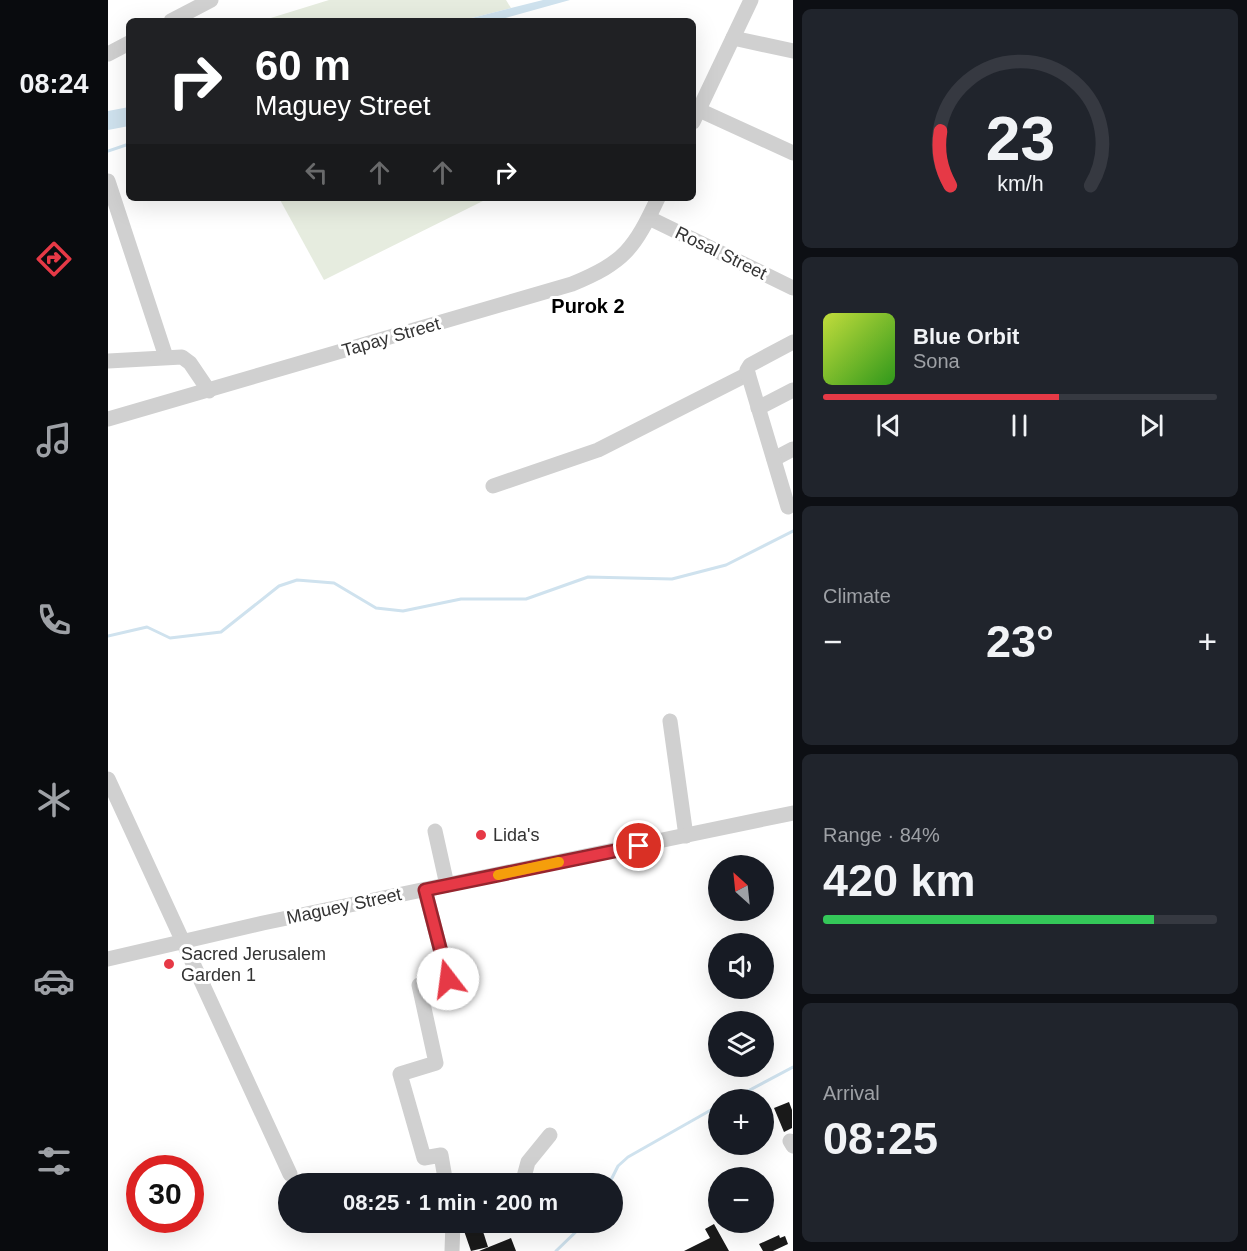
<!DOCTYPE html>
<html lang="en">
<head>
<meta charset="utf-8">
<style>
  :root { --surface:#171b24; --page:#20242c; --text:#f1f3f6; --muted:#9ea1a6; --line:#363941; --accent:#e63946 }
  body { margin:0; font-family:Arial,sans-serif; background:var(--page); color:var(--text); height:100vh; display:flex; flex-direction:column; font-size:22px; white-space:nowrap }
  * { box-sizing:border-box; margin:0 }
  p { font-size:20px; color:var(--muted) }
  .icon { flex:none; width:33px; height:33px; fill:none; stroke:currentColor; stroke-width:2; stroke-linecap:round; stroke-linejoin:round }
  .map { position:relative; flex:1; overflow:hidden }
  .panel { display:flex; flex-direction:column; gap:9px; padding:9px; background:#0d0f14; width:454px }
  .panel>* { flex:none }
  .top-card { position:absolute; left:18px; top:18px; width:570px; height:183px; border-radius:9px; box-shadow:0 6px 24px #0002; background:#202124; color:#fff; overflow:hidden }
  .needle { width:39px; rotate:333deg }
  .fabs { position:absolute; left:600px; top:855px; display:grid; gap:12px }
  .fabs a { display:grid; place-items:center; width:66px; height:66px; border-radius:50%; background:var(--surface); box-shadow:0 6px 24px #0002; font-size:30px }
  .speed { position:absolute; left:18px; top:1155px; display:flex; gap:12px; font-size:30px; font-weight:700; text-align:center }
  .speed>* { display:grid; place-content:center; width:78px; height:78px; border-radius:50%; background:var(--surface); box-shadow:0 6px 24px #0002; line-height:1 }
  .speed .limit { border:9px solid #d22; background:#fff; color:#111 }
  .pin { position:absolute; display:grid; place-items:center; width:51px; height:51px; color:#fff; margin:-26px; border:3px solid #fff; border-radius:50%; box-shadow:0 2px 6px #0007 }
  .me { position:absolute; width:66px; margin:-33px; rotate:345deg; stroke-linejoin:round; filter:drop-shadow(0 0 4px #0008) }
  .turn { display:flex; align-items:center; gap:21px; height:126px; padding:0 30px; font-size:27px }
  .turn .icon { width:78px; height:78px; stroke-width:2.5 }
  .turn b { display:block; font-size:42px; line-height:51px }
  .lanes { display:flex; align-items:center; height:57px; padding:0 30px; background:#0003; justify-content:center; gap:30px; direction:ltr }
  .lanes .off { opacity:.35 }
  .big { font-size:45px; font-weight:700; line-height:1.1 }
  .panel .widget { flex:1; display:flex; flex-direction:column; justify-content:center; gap:9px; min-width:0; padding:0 21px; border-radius:9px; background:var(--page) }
  .panel .dial { align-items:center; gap:0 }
  .dial svg { height:156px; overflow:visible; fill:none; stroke:var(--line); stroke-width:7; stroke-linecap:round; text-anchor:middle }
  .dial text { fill:var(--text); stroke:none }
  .song { display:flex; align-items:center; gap:18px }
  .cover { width:72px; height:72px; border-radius:9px; background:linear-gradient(135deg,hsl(70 70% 55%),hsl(110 70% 35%)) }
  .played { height:6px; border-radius:3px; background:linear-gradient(90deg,var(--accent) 60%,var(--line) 60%) }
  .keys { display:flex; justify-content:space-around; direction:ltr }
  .heat { display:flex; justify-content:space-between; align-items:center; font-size:33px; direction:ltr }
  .charge { height:9px; border-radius:4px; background:linear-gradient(90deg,#34c759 84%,var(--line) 0) }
  .trip { position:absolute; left:170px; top:1173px; width:345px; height:60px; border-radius:30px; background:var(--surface); box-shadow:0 6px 24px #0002; font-weight:700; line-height:60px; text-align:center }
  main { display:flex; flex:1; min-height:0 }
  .tabs { display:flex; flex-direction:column; width:108px; justify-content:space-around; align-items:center; background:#090b0e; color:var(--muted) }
  .tabs .icon { width:42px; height:42px }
  .tabs .on { color:var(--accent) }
  .tabs b { font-size:27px; color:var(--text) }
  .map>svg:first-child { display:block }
</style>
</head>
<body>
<main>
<nav class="tabs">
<b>08:24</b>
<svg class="icon on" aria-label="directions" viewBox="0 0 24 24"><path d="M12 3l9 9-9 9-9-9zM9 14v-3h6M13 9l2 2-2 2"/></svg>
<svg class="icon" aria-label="music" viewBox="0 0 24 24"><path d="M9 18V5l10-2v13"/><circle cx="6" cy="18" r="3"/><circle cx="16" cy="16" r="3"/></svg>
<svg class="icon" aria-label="phone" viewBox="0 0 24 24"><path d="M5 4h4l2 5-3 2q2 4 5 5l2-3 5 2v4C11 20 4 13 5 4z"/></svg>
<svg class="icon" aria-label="climate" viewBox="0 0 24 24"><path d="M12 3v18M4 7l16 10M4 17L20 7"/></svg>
<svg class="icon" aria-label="car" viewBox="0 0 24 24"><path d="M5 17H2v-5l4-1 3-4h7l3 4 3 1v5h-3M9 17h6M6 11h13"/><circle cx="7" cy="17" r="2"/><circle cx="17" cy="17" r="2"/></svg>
<svg class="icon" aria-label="filters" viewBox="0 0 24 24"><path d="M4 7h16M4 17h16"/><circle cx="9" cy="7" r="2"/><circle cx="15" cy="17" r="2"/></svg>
</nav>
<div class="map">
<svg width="685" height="1251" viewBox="0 0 685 1251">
  <rect width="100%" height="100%" fill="#fff"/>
  <g fill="#e6ecdf">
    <path d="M221 0H398L403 8 352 21H153Z"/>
    <path d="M171 198H381L216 280Z"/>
  </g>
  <g fill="#cfe2ee">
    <path d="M435 0H462L387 21H352Z"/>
    <path d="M21 107V126L0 130V111Z"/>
  </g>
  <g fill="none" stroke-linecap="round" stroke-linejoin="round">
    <g stroke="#cfe2ee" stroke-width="3">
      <path d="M0 151 21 144"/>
      <path d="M0 636 39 627 62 638 113 632 171 586 189 580 226 583 268 608 295 611 353 599H418L480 577 564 579 618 565 685 531"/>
      <path d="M623 1100 685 1067"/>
      <path d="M501 1184 510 1166 520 1157 610 1106"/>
      <path d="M448 1251 478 1222"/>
    </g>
  </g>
  <g fill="#1a1a1a">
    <path d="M681 1102 684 1110V1128L676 1132 666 1108Z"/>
    <path d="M372 1222 380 1247 363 1251 355 1228Z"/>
    <path d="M606 1224 621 1251H576L602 1238 597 1229Z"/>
    <path d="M671 1235 672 1238 677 1236 680 1244 665 1251H655L651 1244Z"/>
    <path d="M403 1238 408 1251H371Z"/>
  </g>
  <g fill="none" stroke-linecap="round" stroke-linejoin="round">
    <g stroke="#d0d0d0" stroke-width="15">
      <path d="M63 21 103 0"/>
      <path d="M625 38 685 51"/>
      <path d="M0 54 21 43"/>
      <path d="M591 110 685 153"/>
      <path d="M585 122 643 0"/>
      <path d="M0 181 58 357"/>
      <path d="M541 218 685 288"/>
      <path d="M0 361 74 357 82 363 101 391"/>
      <path d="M650 408 685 390"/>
      <path d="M0 419 464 284C517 262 526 249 550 198"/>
      <path d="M666 459 685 449"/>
      <path d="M385 486 490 450 640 374"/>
      <path d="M680 507 639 370 642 365 685 342"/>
      <path d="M562 721 578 836"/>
      <path d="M0 779 182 1174"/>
      <path d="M327 831 339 885"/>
      <path d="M317 890 340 979 311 985 328 1063 292 1074 316 1158 333 1155 338 1184"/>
      <path d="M0 959 155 923 685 813"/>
      <path d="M682 1141 685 1146"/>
      <path d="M414 1184 420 1162 442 1135"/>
      <path d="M344 1251 345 1222"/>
    </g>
  </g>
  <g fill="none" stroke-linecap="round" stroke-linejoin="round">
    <g stroke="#96252e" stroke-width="15">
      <path id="route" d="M340 979 317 890 531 846"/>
    </g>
    <use href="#route" stroke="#e63946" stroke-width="10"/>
    <path stroke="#f59e0b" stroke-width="10" d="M390 875 451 862"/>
  </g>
  <g fill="#e63946" stroke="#fff" stroke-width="2">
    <circle cx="373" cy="835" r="6"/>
    <circle cx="61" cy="964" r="6"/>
  </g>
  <g text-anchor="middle" stroke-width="6" stroke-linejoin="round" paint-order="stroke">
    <g font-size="18" fill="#333" stroke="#fff">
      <text transform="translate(613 253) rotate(26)" y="6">Rosal Street</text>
      <text transform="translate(283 337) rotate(-16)" y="6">Tapay Street</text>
      <text transform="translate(236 906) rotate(-12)" y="6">Maguey Street</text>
    </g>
    <g font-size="18" fill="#333" stroke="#fff" text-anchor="start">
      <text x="385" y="841">Lida's</text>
      <text x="73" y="960">Sacred Jerusalem<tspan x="73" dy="21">Garden 1</tspan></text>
    </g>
    <g font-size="20" font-weight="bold" fill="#000" stroke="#fff">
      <text x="480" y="313">Purok 2</text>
    </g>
  </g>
</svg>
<div class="fabs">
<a><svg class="needle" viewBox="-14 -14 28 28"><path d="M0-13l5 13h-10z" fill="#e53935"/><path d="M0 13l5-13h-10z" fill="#9ea1a6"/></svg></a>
<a><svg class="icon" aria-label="sound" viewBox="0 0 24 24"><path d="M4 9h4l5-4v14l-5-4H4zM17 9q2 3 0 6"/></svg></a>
<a><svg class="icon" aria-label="layers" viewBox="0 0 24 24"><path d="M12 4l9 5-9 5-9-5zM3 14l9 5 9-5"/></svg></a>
<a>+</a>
<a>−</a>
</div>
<div class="speed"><div class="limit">30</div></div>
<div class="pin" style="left:531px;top:846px;background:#d93025"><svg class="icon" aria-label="arrive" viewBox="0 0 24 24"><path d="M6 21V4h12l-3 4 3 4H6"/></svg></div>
<svg class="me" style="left:340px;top:979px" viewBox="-20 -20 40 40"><circle r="19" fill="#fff"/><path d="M0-13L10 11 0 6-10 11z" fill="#e63946"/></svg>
<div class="trip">08:25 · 1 min · 200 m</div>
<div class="top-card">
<div class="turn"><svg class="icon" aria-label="right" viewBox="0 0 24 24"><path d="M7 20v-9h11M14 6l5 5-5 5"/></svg><div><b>60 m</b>Maguey Street</div></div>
<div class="lanes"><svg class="icon off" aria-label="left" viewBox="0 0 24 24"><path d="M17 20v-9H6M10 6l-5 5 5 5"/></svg><svg class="icon off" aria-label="ahead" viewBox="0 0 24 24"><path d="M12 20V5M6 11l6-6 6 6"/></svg><svg class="icon off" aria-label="ahead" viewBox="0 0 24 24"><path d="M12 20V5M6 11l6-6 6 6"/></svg><svg class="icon" aria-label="right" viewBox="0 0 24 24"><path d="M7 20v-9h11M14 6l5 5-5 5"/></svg></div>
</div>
</div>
<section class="panel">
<div class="widget dial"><svg viewBox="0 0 100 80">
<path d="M14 69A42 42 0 1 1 86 69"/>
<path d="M14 69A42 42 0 0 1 9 41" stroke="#e63946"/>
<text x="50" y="56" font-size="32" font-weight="700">23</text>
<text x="50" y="72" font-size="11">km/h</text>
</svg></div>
<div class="widget">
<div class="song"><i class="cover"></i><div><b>Blue Orbit</b><p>Sona</p></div></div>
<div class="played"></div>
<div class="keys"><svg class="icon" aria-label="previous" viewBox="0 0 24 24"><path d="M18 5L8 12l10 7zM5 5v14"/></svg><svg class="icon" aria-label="pause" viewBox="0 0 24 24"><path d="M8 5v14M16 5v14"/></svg><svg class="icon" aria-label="next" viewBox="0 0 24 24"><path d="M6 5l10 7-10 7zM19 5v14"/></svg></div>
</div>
<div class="widget"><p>Climate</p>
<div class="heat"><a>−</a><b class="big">23°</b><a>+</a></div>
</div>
<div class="widget"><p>Range · 84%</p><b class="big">420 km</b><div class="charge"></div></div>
<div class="widget"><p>Arrival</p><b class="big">08:25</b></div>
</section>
</main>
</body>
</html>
